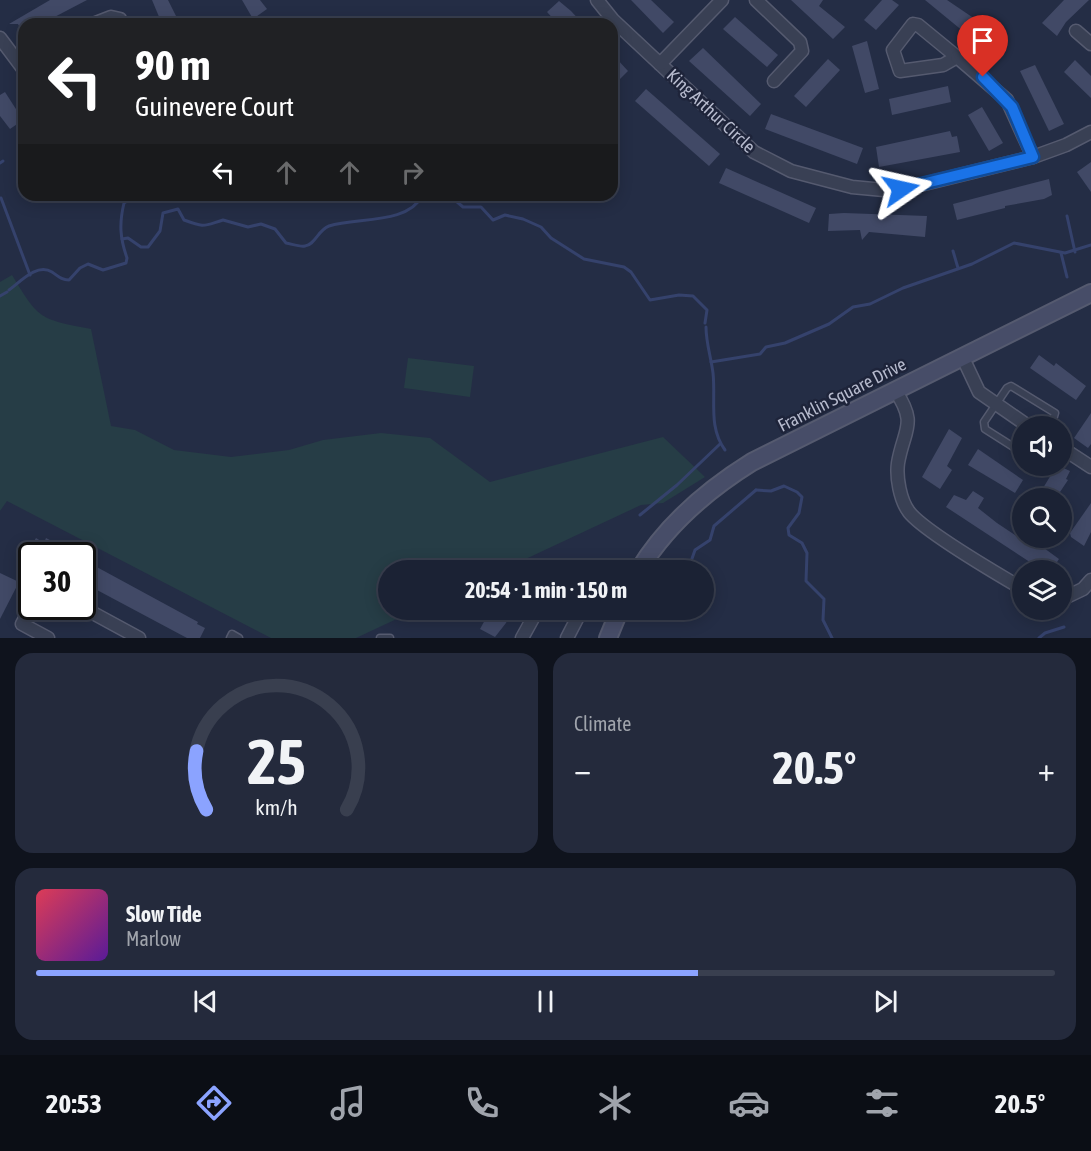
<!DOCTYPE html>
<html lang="en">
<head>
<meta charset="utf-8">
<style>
  :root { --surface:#1b2234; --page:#242a3c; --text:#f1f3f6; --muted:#a0a4ac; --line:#393f4f; --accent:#8ba3ff }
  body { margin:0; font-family:"Asap Condensed",sans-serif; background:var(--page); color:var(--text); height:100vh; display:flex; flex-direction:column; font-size:22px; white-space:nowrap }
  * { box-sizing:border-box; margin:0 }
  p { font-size:20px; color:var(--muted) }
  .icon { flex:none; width:33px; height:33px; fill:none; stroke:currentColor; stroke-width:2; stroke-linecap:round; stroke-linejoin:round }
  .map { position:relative; height:638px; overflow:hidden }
  .panel { display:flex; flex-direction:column; gap:15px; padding:15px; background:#0f131d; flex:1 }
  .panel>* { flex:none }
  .hud { position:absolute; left:18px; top:18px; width:600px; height:183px; border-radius:18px; box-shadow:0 3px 15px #0003,0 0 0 2px var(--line); background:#202124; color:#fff; overflow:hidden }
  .controls { position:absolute; left:1012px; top:416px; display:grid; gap:12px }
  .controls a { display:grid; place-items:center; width:60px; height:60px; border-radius:50%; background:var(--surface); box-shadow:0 3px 15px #0003,0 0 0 2px var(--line); font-size:30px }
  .speed { position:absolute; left:18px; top:542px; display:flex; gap:12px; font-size:30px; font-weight:700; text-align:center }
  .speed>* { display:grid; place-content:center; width:78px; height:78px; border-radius:50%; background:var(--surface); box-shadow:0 3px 15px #0003,0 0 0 2px var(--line); line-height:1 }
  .speed .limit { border:3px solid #111; border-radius:9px; background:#fff; color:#111 }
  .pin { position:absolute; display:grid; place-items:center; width:51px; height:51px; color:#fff; margin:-62px -26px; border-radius:50% 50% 50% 0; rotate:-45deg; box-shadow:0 0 6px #0007 }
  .pin .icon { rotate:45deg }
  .me { position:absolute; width:66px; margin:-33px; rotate:79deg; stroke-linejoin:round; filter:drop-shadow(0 0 4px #0008) }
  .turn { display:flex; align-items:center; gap:21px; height:126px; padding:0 18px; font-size:27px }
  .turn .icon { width:78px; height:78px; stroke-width:2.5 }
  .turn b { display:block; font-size:42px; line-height:51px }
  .lanes { display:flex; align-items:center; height:57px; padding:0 18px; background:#0003; justify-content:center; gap:30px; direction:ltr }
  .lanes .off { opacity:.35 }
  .big { font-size:45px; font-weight:700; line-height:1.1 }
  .panel .widget { flex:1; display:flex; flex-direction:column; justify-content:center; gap:9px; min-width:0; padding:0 21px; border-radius:18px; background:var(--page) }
  .panel .dial { align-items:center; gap:0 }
  .dial svg { height:156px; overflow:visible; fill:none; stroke:var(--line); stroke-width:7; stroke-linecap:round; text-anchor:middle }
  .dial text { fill:var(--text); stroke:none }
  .song { display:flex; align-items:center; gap:18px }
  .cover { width:72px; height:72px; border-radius:9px; background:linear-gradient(135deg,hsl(350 70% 55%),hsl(270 70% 35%)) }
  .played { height:6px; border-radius:3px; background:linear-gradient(90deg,var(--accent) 65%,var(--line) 65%) }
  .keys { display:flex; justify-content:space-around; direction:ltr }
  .heat { display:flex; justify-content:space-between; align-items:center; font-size:33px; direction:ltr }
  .panel .tiles { flex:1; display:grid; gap:15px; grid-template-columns:1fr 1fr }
  .widget:last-child { grid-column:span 2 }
  .trip { position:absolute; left:378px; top:560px; width:336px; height:60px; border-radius:30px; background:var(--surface); box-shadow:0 3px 15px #0003,0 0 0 2px var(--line); font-weight:700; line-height:60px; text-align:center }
  .dock { display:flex; height:96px; justify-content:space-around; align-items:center; background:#0b0e15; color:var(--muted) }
  .dock .icon { width:42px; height:42px }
  .dock .on { color:var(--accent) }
  .dock b { font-size:27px; color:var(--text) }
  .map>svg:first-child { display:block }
</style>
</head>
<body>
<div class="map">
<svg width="1091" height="638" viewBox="0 0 1091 638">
  <rect width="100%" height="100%" fill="#242d45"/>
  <g fill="#263d46">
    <path d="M12 275C39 320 40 319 91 329L111 426 135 430 174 450 231 457 289 450 323 440 381 433 430 438 490 482 663 437 705 477 663 503 641 505 502 570H388V609H418L356 638H271L7 501 0 511V282Z"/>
    <path d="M408 358 474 366 470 397 404 388Z"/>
  </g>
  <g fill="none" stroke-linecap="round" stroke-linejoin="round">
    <g stroke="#35426c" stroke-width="3">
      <path d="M0 163 3 161"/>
      <path d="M449 195 463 207H481L493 220 505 215 523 219 541 227 551 238 584 259 624 267 631 272 650 300 679 295 693 296 707 310 705 323"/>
      <path d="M1 198 30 275"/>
      <path d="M1067 216 1075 252"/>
      <path d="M122 239 128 238 141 247H148L160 231 163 213 178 209 184 220C206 228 203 226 223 220L248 227 261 224 275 229 286 243C292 244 299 247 305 246 315 245 318 230 329 226 358 217 407 225 423 195"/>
      <path d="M953 251 958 268"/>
      <path d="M1061 253 1067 277"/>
      <path d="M9 290C21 281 37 263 52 272 58 276 61 280 69 280L80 268 88 264 103 270 126 263 127 258C120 238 119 224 124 203L137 195"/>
      <path d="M0 296 7 292"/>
      <path d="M706 327C706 343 711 357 713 373 716 400 708 427 725 450"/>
      <path d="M711 362 760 354 766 347 785 343 829 324 853 307 870 304 903 288 972 264 1014 243 1065 253 1091 245"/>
      <path d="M756 490 771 491 784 486 797 492 802 497 799 513 788 528 789 535 802 543 807 553 806 581 824 599 823 620 832 638"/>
      <path d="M640 515 677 485 720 444"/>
      <path d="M688 570 695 550 710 540 714 526 756 490"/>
      <path d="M1039 638 1045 633 1064 627"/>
    </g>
  </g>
  <g fill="#414966">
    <path d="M50 0H87L45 22 46 24H24V36L18 24H9Z"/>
    <path d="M152 0H168L180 24H162Z"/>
    <path d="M242 0H260L267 9 253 19Z"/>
    <path d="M631 0H651L674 22 663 33Z"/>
    <path d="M791 0H823L819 6 845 27 833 39Z"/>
    <path d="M882 0H892L899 5 876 30 864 20Z"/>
    <path d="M925 0H947L975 19 964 32Z"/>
    <path d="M1064 0H1089L1066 22 1057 36 1042 23Z"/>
    <path d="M559 1 571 11 583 24H558L547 12Z"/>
    <path d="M735 17 778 55 767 67 723 29Z"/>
    <path d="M867 41 879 89 865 93 852 46Z"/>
    <path d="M703 48 761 104 750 116 689 61Z"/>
    <path d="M617 59 628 71 616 83 612 78V63Z"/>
    <path d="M828 59 840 70 806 107 794 96Z"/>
    <path d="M1075 60 1091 76V98L1064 72Z"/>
    <path d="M1035 65 1064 124 1049 131 1020 71Z"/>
    <path d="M948 86 951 102 892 115 889 99Z"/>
    <path d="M646 89 720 154 709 166 635 101Z"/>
    <path d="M5 92 23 120 10 129 0 116V95Z"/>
    <path d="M982 107 1003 143 989 151 968 115Z"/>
    <path d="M771 114 863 148 857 164 765 129Z"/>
    <path d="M950 131 952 137 957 136 960 152 879 167 876 147Z"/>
    <path d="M1091 162V192L1077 172Z"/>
    <path d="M726 168 816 208 809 223 719 183Z"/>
    <path d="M1049 179 1052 195 1044 199 1005 206V208L957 220 953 204Z"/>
    <path d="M844 213 927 216 925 237 869 232 862 240 860 230 828 231 829 214Z"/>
    <path d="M1039 355 1054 366 1056 363 1086 386 1076 400 1030 368Z"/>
    <path d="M1091 413V444L1088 448 1074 438Z"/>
    <path d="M949 429 962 438 947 466 952 470 940 489 922 477Z"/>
    <path d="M978 449 1023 480 1015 493 968 465Z"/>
    <path d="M1057 465 1070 471 1066 479 1068 480 1056 498H1037Z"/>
    <path d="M973 491 984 498 978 508 997 523 1018 537 1020 536 1031 543 1033 540 1059 559 1052 570H1042L946 507 954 495 966 500Z"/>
    <path d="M1091 503V532L1084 546 1071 537 1070 533Z"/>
    <path d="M36 538 44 543 46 538 67 549 64 555H33L28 552Z"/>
    <path d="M82 559 198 622 197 624 205 628 200 638H187L82 582Z"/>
    <path d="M0 573 19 582 0 619Z"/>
    <path d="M491 609H512L506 623 495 637 480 629Z"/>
  </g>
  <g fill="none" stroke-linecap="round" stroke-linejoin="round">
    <g stroke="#555a6f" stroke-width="9">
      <g id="lane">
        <path d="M1023 453 985 429 984 422 1007 388 1011 386 1055 413 1051 426"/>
        <path d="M230 638 232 634 239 638"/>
        <path d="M380 638H390"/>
      </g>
    </g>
    <g stroke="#555a6f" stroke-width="15">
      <g id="street">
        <path d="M597 0 613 20 754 152 791 171 852 187 884 190 920 185 1033 157 1066 145 1091 132"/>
        <path d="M756 0 800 42 802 51 774 81"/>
        <path d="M93 24 111 17 120 19 122 24"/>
        <path d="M913 24 918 25 957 57 943 65 900 71 893 50Z"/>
        <path d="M1076 31 1091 44"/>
        <path d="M0 38 24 70"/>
        <path d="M957 57 1007 100 1033 157"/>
        <path d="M660 64 722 0"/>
        <path d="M962 356 979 392 1028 426"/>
        <path d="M895 390C918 425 904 428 898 463 896 477 900 500 909 512 924 531 999 575 1023 589"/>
        <path d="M1062 448 1091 467"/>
        <path d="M1062 599 1083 589 1091 580"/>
        <path d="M32 605 22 624 48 638"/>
        <path d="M80 606 139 638"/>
        <path d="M601 609 616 617"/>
        <path d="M522 638 538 609"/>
        <path d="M567 638 582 609"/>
      </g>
    </g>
    <g stroke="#555a6f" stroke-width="20">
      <g id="secondary">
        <path d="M639 570C667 524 707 490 752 462L1091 293"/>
        <path d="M608 638 620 609"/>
      </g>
    </g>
    <use href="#lane" stroke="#394054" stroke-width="6"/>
    <use href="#street" stroke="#394054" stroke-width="12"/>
    <use href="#secondary" stroke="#474d68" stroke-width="16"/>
  </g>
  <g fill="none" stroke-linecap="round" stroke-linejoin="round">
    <g stroke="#114b97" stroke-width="15">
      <path id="route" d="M901 189 1033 157 1012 107 983 77"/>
    </g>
    <use href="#route" stroke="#1a73e8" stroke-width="10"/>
  </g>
  <g text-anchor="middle" stroke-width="5" stroke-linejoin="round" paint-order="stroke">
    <g font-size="18" fill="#b7bbce" stroke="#1e243a">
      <text transform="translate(711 111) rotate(43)" y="6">King Arthur Circle</text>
      <text transform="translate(842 395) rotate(-27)" y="6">Franklin Square Drive</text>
    </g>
  </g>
</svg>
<div class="controls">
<a><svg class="icon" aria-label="sound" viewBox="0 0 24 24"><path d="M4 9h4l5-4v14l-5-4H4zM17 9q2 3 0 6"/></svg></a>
<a><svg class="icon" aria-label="search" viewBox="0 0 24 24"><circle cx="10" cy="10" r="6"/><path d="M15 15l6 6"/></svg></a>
<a><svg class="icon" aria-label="layers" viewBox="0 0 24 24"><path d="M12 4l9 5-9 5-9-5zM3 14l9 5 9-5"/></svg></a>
</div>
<div class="speed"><div class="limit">30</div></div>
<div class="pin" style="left:983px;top:77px;background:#d93025"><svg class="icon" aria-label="arrive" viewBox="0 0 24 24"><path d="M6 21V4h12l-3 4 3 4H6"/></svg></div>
<svg class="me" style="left:901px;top:189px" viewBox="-20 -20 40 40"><path d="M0-17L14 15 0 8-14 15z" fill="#1a73e8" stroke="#fff" stroke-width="4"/></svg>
<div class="trip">20:54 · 1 min · 150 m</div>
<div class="hud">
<div class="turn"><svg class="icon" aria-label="left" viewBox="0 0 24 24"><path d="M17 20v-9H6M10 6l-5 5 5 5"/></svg><div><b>90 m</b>Guinevere Court</div></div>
<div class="lanes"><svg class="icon" aria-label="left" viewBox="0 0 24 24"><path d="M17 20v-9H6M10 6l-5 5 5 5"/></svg><svg class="icon off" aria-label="ahead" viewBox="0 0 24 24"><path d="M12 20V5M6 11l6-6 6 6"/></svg><svg class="icon off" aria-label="ahead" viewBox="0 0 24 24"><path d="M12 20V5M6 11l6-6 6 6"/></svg><svg class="icon off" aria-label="right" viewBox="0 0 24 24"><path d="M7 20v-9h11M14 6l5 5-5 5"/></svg></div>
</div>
</div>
<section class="panel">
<div class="tiles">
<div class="widget dial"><svg viewBox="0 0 100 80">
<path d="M14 69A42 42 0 1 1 86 69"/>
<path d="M14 69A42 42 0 0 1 9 39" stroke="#8ba3ff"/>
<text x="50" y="56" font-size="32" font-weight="700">25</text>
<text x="50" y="72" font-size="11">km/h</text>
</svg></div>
<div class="widget"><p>Climate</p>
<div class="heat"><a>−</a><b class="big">20.5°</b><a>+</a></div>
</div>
<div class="widget">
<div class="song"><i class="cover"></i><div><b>Slow Tide</b><p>Marlow</p></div></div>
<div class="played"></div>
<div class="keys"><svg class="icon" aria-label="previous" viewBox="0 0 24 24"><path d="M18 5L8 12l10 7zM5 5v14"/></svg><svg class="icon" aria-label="pause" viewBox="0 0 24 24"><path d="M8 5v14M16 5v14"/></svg><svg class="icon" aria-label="next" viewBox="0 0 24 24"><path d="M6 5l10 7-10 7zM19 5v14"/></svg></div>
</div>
</div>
</section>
<nav class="dock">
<b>20:53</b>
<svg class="icon on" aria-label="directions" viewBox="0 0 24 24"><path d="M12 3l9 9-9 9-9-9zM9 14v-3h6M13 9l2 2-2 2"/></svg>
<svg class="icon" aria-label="music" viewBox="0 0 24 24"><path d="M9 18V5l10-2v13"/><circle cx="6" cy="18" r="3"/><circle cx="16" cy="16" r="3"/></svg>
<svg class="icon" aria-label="phone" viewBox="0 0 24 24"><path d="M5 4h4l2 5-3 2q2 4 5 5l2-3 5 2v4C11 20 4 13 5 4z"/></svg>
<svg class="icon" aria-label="climate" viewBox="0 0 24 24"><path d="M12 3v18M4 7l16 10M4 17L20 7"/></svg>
<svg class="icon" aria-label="car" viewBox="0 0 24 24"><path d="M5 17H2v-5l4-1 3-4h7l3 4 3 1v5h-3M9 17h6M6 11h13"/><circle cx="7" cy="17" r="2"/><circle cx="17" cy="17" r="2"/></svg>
<svg class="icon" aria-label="filters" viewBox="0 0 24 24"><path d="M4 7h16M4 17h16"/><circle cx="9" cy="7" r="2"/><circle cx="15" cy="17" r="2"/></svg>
<b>20.5°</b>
</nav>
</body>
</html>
